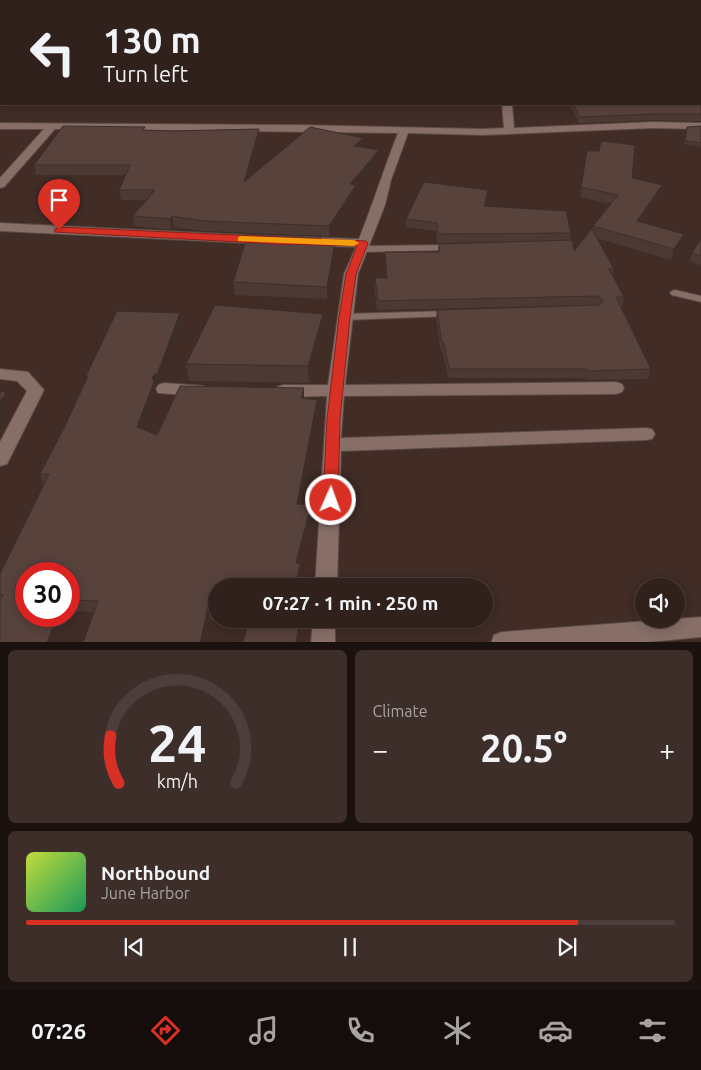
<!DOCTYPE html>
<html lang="en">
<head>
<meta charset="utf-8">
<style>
  :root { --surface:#31211c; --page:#3d2e29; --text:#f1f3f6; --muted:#a8a3a3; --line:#4c3e3b; --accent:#d93025 }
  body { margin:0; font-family:Ubuntu,sans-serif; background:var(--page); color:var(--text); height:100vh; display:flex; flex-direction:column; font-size:19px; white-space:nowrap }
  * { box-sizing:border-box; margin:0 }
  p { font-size:16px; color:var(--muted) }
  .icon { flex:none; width:28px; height:28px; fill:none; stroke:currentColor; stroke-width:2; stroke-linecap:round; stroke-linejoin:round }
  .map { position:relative; height:642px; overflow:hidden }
  .drawer { display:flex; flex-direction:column; gap:8px; padding:8px; background:#1b120f; flex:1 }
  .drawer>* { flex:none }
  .guide { position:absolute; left:0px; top:0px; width:701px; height:105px; box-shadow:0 2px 12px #0003,0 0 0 1px var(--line); background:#31211c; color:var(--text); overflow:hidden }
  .tools { position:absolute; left:635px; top:578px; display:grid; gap:10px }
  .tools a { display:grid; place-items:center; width:50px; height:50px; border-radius:50%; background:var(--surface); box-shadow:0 2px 12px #0003,0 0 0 1px var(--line); font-size:25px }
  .speed { position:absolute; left:15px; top:562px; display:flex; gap:10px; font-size:25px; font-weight:700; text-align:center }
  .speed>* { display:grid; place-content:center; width:65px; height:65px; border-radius:50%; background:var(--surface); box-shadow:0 2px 12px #0003,0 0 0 1px var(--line); line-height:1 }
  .speed .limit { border:8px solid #d22; background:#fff; color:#111 }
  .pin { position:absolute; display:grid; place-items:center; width:42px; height:42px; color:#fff; margin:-51px -21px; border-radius:50% 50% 50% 0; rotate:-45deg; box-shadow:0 0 5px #0007 }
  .pin .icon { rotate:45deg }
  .me { position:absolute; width:55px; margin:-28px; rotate:2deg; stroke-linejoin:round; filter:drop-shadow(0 0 4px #0008) }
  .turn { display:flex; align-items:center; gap:18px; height:105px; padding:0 20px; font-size:22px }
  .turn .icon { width:65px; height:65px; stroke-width:2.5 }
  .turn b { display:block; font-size:35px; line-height:42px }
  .big { font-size:38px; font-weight:700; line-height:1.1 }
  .drawer .tile { flex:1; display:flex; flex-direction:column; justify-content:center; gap:8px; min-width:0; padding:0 18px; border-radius:8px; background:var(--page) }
  .drawer .dial { align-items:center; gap:0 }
  .dial svg { height:130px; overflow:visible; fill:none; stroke:var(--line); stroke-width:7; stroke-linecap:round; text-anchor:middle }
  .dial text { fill:var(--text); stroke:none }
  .song { display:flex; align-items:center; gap:15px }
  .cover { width:60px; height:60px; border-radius:8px; background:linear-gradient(135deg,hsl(70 70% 55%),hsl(150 70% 35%)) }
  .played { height:5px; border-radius:2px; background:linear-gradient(90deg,var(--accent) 85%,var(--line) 85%) }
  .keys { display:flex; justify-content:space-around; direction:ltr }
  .heat { display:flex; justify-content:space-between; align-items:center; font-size:28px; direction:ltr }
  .drawer .tiles { flex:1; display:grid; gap:8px; grid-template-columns:1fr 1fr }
  .tile:last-child { grid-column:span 2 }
  .trip { position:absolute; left:208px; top:578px; width:285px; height:50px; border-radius:25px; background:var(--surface); box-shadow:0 2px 12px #0003,0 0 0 1px var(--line); font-weight:700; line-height:50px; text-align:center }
  .menu { display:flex; height:80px; justify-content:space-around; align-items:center; background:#140d0b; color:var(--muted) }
  .menu .icon { width:35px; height:35px }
  .menu .on { color:var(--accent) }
  .menu b { font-size:22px; color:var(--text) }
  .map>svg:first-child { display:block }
</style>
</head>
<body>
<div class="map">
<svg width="701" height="643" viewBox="0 0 701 643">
  <rect width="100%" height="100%" fill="#412c26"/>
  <path fill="#925848" d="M0 0H701V16L700 1H1V13Z"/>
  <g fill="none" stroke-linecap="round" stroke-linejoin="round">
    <g stroke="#5a4944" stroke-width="2">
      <g id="lane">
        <path d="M450 245 454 248 453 250 361 252 357 249 361 246Z"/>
        <path d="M675 290 701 296V302L672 295 670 293 672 291Z"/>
        <path d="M448 311 451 312 453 314 451 316 344 320 339 317 344 314Z"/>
      </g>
    </g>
    <g stroke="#5a4944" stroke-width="2">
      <g id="street">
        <rect x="0" y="16" width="1" height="4"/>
        <rect x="700" y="17" width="1" height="4"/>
        <path d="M502 104H512L514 128 653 122 701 123V129L653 128 483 135 408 133 391 180 385 205 358 274 345 385 616 382 622 384 624 388 622 392 616 394 344 396 341 438 646 428 652 429 655 434 652 439 646 440 341 451 337 586H315L327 396 283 397 277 395 275 391 277 387 283 385H328L344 274 356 247 301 245 295 241 301 237 359 239C373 204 384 168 398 133L55 129 4 187 0 188V178L44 129H0V123L300 125 483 129 504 128Z"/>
        <path d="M0 223 266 236 272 240 266 244 0 231Z"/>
        <path d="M0 369 28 372 44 390 7 464 0 466V442L27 391 17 381 0 379Z"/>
        <path d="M164 383 204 386 206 390 204 394 198 396 158 393 156 389 158 385Z"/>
        <path d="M701 617V637L638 643H491L494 635 502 632Z"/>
        <path d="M313 619H335V643H311Z"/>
      </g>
    </g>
    <use href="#lane" fill="#876f68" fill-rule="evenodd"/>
    <use href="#street" fill="#876f68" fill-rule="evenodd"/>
  </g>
  <g fill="#4c3934">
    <path d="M1 54V70H0V56Z"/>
    <path d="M701 67V121L653 120 579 123 569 104H700Z"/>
    <path d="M701 126V147L684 144 687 127Z"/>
    <path d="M259 129V138L249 178 362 147 379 150V160L356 187V195L329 236H321V242L335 243V255L327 299 235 295 233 282 321 236 204 231 174 227 171 230 135 226 133 216 146 200H121L119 190 126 175H36L34 165 145 130 171 131Z"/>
    <path d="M587 151 632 178 662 185 659 195 641 222 681 244 671 260 596 238 614 269 612 275 624 297 622 306H620L651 369 648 379 586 380 585 378H448L443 352H441L436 319 437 310 595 305 377 310 374 287 375 278H386L385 252H438L439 244 498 242 437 243 436 231 405 227 406 219 487 198 485 206 571 233 570 240 574 251 592 230 593 226 611 204 580 197Z"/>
    <path d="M701 240V265L690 261 692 253Z"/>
    <path d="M323 314V330L309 383 189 381 186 364Z"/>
    <path d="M182 324 160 382 155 388 156 393 142 429 157 435 304 399 317 400V410L300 504 311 517 300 563 301 575 216 586V620L94 612 69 611V574L26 616H66L56 643H0V574L44 485 40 474 65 426 87 379 86 376Z"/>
  </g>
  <g fill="#3e2e2a">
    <path d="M259 129V138L245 192 244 182Z"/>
    <path d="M363 138 362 148 354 146Z"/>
    <path d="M379 150V160L356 187V195L329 236V226L350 184Z"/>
    <path d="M662 185 659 195 634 231 637 221Z"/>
    <path d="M172 216 174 227 171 230 170 219Z"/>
    <path d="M684 234 681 244 671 260 674 249Z"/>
    <path d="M321 236V248L317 242Z"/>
    <path d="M335 243V255L327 299V287Z"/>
    <path d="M180 313 182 324 160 382 155 388 156 393 139 438 137 427 152 377Z"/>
    <path d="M323 314V330L309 383 308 366Z"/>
    <path d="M304 388V399L301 398Z"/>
    <path d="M6 392 11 407 0 429V403Z"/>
    <path d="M317 400V410L298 515 297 504Z"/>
    <path d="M311 505V517L297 574 296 563Z"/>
    <path d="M300 563 301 575 299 586H296Z"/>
    <path d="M215 605 216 610V620L214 608Z"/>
    <path d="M208 608 210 619 205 643H200Z"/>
    <path d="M57 616H66L56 643H47Z"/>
    <path d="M291 619H293L291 634 290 623Z"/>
    <path d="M299 624 300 635 299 643H296Z"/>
  </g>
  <g fill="#58423c" stroke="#3e2e2a">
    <path d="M700 51H701V59H700V62Z"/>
    <path d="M700 66 701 67V114H655L580 117 573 104H700Z"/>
    <path d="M63 126 145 127 143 130 171 131 259 129 244 182 310 127 363 138 354 146 379 150 350 184 356 185 329 226 203 221 172 216 170 219 133 216 155 190H119L130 165H34Z"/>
    <path d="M701 126V143L685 141 687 127Z"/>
    <path d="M601 141 635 145 632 178 662 185 637 221 684 234 674 249 593 226 618 195 581 187 587 151H599Z"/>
    <path d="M424 182 488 190 484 206 566 211 571 233 438 234 437 223 406 219Z"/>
    <path d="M592 229 614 269H609L624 297H616L651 369 589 371 587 369H449L444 343H442L437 310 600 305 603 300 597 296 378 301 375 278H387L385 252H439V244L572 240 574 251Z"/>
    <path d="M248 234 321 236 317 242 335 243 327 287 233 282Z"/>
    <path d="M700 240H701V256L692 253Z"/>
    <path d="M215 305 323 314 308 366 186 364Z"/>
    <path d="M117 311 180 313 158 372 152 377 154 382 137 427 157 435 180 386 304 388 301 398 317 400 297 504 311 505 296 563H300L296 586H216V605H215L214 608H208L200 643H83L98 601 69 600V574H26V616H57L47 643H0V601L3 594H0V574L49 474H40L65 426 88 376H86Z"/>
    <path d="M0 392H6L0 403Z"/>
    <path d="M249 619H291L290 623 299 624 296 643H243Z"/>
  </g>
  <path fill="#d93025" stroke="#8d1f18" d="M59 227 366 241 368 243 356 274 350 317 340 419 338 500 336 504 331 505 326 504 323 500 327 419 339 317 346 274 357 246 276 244 55 232 54 230Z"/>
  <path fill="#f59e0b" d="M241 236 354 240 359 243 354 246 238 241V237Z"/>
</svg>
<div class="tools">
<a><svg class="icon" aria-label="sound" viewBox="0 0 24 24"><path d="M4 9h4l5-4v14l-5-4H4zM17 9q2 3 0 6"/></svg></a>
</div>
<div class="speed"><div class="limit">30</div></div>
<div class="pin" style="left:59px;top:230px;background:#d93025"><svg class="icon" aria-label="arrive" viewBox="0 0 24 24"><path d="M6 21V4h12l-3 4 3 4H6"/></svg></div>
<svg class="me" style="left:331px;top:500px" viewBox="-20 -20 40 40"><circle r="17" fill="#d93025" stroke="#fff" stroke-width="3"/><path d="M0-11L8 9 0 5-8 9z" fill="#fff"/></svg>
<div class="trip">07:27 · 1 min · 250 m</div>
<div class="guide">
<div class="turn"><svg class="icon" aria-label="left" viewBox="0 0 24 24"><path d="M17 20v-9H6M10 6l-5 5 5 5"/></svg><div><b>130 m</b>Turn left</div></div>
</div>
</div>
<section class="drawer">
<div class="tiles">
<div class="tile dial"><svg viewBox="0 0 100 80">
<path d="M14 69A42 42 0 1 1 86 69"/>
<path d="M14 69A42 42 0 0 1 9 40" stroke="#d93025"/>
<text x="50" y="56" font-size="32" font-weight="700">24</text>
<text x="50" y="72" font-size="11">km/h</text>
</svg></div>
<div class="tile"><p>Climate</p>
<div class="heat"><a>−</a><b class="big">20.5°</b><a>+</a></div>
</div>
<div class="tile">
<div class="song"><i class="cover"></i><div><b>Northbound</b><p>June Harbor</p></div></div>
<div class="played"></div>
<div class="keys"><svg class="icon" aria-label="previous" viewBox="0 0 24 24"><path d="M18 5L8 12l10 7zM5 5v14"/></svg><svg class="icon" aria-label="pause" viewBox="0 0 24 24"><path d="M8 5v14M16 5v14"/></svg><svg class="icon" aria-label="next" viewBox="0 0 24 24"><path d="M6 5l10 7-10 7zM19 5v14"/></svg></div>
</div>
</div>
</section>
<nav class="menu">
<b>07:26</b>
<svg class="icon on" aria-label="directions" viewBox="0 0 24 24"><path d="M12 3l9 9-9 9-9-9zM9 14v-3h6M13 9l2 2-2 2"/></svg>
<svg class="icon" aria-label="music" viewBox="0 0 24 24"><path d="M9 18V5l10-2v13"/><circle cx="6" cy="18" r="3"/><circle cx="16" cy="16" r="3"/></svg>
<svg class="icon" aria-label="phone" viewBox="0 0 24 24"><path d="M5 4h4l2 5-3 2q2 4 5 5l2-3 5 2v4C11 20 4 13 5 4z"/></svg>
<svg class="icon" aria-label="climate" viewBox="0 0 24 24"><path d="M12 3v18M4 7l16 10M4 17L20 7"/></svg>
<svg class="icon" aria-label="car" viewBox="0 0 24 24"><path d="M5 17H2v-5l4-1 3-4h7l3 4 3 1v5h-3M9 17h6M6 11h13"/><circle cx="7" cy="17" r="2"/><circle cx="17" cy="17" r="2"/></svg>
<svg class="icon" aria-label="filters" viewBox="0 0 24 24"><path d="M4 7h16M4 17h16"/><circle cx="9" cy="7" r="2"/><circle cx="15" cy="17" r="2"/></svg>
</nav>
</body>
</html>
